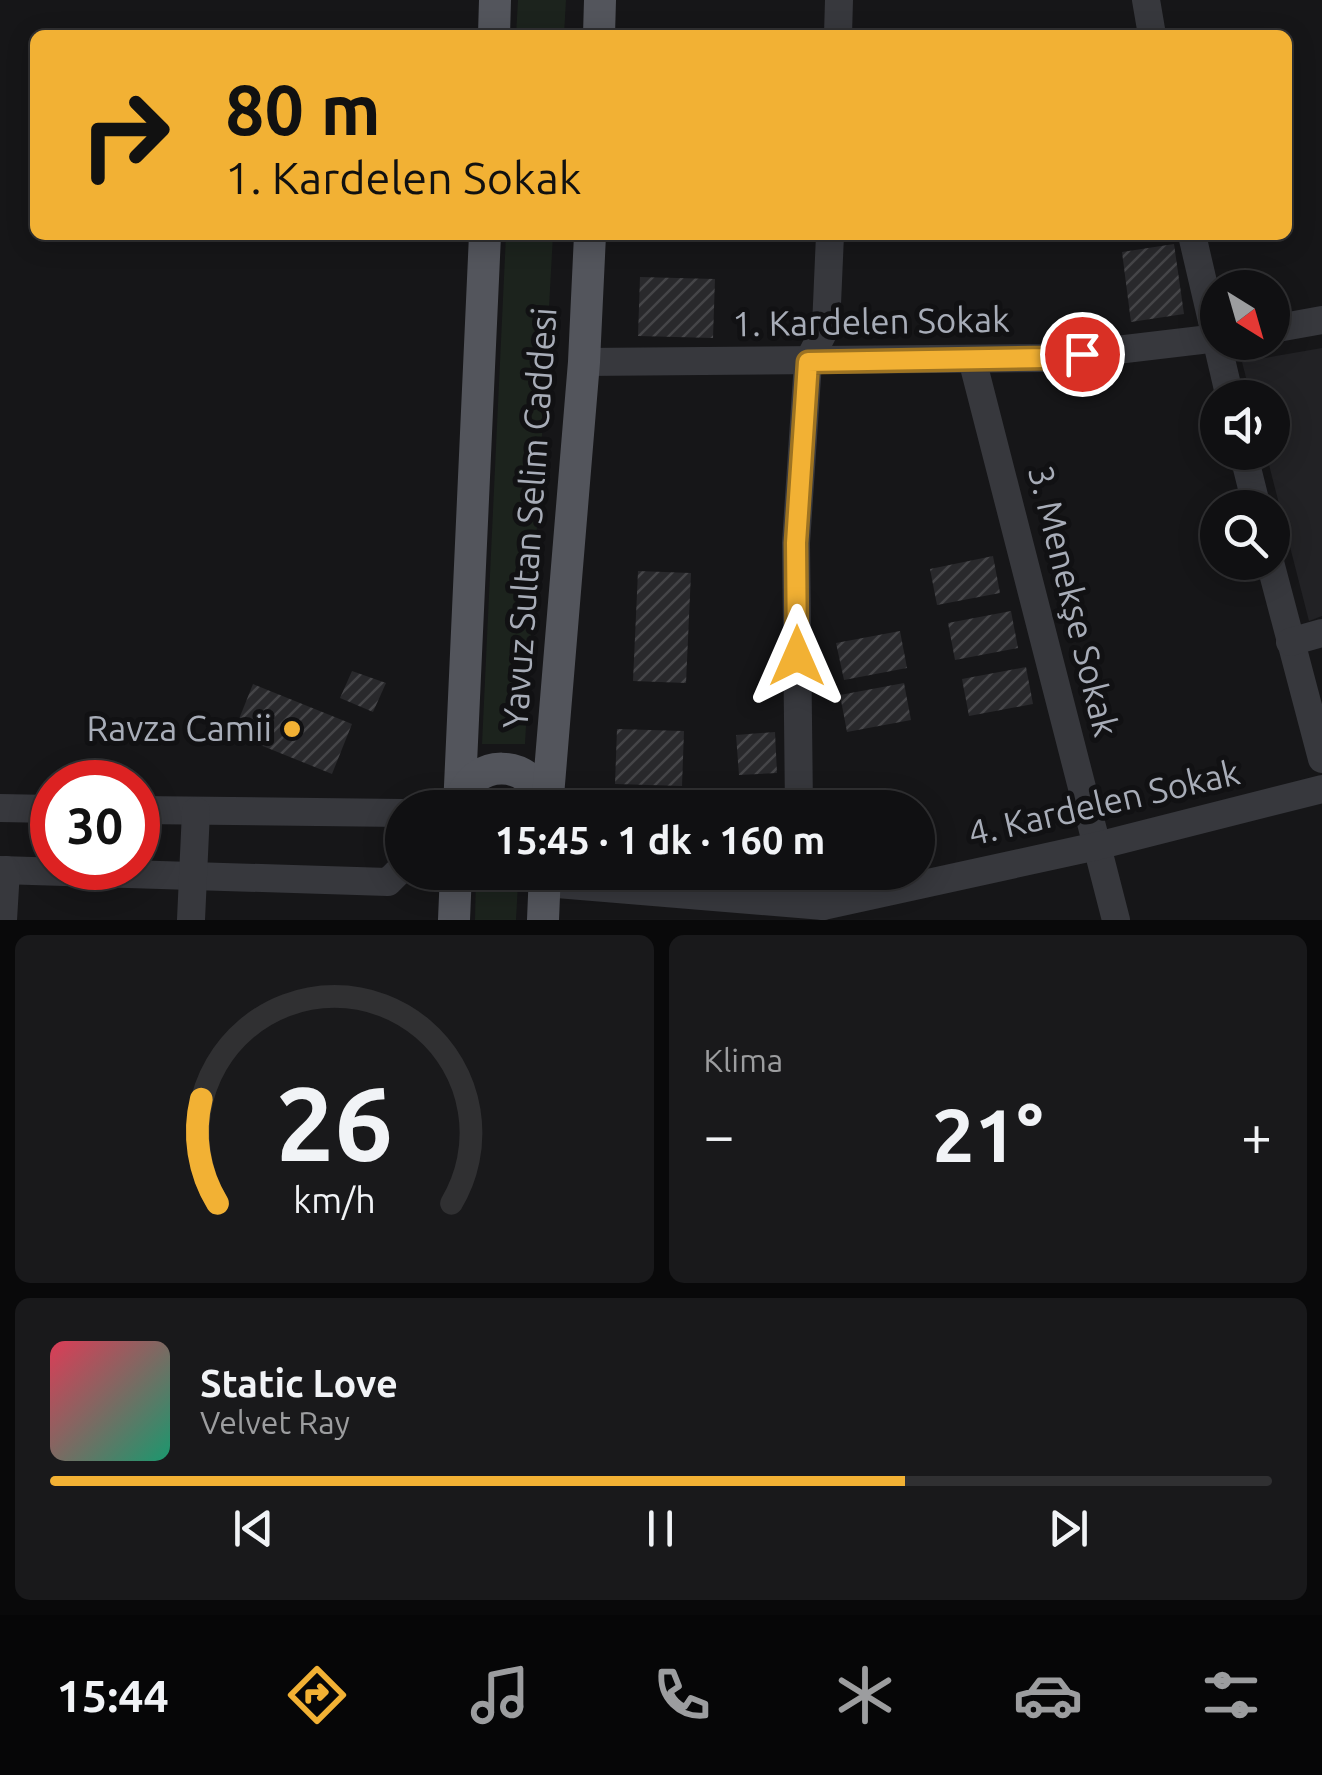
<!DOCTYPE html>
<html lang="tr">
<head>
<meta charset="utf-8">
<style>
  :root { --surface:#101012; --page:#19191b; --text:#f1f3f6; --muted:#9c9d9f; --line:#303032; --accent:#f2b134 }
  body { margin:0; font-family:Ubuntu,sans-serif; background:var(--page); color:var(--text); height:100vh; display:flex; flex-direction:column; font-size:38px; white-space:nowrap }
  * { box-sizing:border-box; margin:0 }
  p { font-size:32px; color:var(--muted) }
  .icon { flex:none; width:55px; height:55px; fill:none; stroke:currentColor; stroke-width:2; stroke-linecap:round; stroke-linejoin:round }
  .map { position:relative; height:920px; overflow:hidden }
  .drawer { display:flex; flex-direction:column; gap:15px; padding:15px; background:#09090a; flex:1 }
  .drawer>* { flex:none }
  .hud { position:absolute; left:30px; top:30px; width:1262px; height:210px; border-radius:15px; box-shadow:0 5px 25px #0003,0 0 0 2px var(--line); background:#f2b134; color:#111; overflow:hidden }
  .needle { width:65px; rotate:143deg }
  .tools { position:absolute; left:1200px; top:270px; display:grid; gap:20px }
  .tools a { display:grid; place-items:center; width:90px; height:90px; border-radius:50%; background:var(--surface); box-shadow:0 5px 25px #0003,0 0 0 2px var(--line); font-size:50px }
  .speed { position:absolute; left:30px; top:760px; display:flex; gap:20px; font-size:50px; font-weight:700; text-align:center }
  .speed>* { display:grid; place-content:center; width:130px; height:130px; border-radius:50%; background:var(--surface); box-shadow:0 5px 25px #0003,0 0 0 2px var(--line); line-height:1 }
  .speed .limit { border:15px solid #d22; background:#fff; color:#111 }
  .pin { position:absolute; display:grid; place-items:center; width:85px; height:85px; color:#fff; margin:-42px; border:5px solid #fff; border-radius:50%; box-shadow:0 2px 10px #0007 }
  .me { position:absolute; width:110px; margin:-55px; rotate:0deg; stroke-linejoin:round; filter:drop-shadow(0 0 8px #0008) }
  .turn { display:flex; align-items:center; gap:35px; height:210px; padding:0 30px; font-size:45px }
  .turn .icon { width:130px; height:130px; stroke-width:2.5 }
  .turn b { display:block; font-size:70px; line-height:85px }
  .big { font-size:75px; font-weight:700; line-height:1.1 }
  .drawer .tile { flex:1; display:flex; flex-direction:column; justify-content:center; gap:15px; min-width:0; padding:0 35px; border-radius:15px; background:var(--page) }
  .drawer .dial { align-items:center; gap:0 }
  .dial svg { height:260px; overflow:visible; fill:none; stroke:var(--line); stroke-width:7; stroke-linecap:round; text-anchor:middle }
  .dial text { fill:var(--text); stroke:none }
  .song { display:flex; align-items:center; gap:30px }
  .cover { width:120px; height:120px; border-radius:15px; background:linear-gradient(135deg,hsl(350 70% 55%),hsl(160 70% 35%)) }
  .played { height:10px; border-radius:5px; background:linear-gradient(90deg,var(--accent) 70%,var(--line) 70%) }
  .keys { display:flex; justify-content:space-around; direction:ltr }
  .heat { display:flex; justify-content:space-between; align-items:center; font-size:55px; direction:ltr }
  .drawer .tiles { flex:1; display:grid; gap:15px; grid-template-columns:1fr 1fr }
  .tile:last-child { grid-column:span 2 }
  .trip { position:absolute; left:385px; top:790px; width:550px; height:100px; border-radius:50px; background:var(--surface); box-shadow:0 5px 25px #0003,0 0 0 2px var(--line); font-weight:700; line-height:100px; text-align:center }
  .menu { display:flex; height:160px; justify-content:space-around; align-items:center; background:#060607; color:var(--muted) }
  .menu .icon { width:70px; height:70px }
  .menu .current { color:var(--accent) }
  .menu b { font-size:45px; color:var(--text) }
  .map>svg:first-child { display:block }
</style>
</head>
<body>
<div class="map">
<svg width="1322" height="920" viewBox="0 0 1322 920">
  <defs>
    <pattern id="building-hatch" width="6" height="6" patternUnits="userSpaceOnUse" patternTransform="scale(2.5)"><rect width="6" height="6" fill="#29292c"/><path d="M-1 1l2-2M0 6l6-6M5 7l2-2" fill="none" stroke="#454548"/></pattern>
  </defs>
  <rect width="100%" height="100%" fill="#161618"/>
  <path fill="#222225" d="M1322 348V616L1309 621 1266 453 1272 452V398L1251 397 1242 362Z"/>
  <g fill="#1c231d">
    <path d="M518 0H566L564 35H516Z"/>
    <path d="M506 235H553L525 744H482Z"/>
    <path d="M476 878 518 883 516 920H475Z"/>
  </g>
  <g fill="url(#building-hatch)">
    <path d="M1174 244 1184 314 1131 322 1122 252Z"/>
    <path d="M640 277 715 279 713 338 638 336Z"/>
    <path d="M993 556 1000 593 937 605 930 569Z"/>
    <path d="M638 571 691 573 686 683 633 681Z"/>
    <path d="M1011 611 1018 648 955 660 948 623Z"/>
    <path d="M900 631 907 668 844 680 836 643Z"/>
    <path d="M1026 667 1033 704 969 716 962 679Z"/>
    <path d="M352 671 386 683 373 712 340 698Z"/>
    <path d="M904 683 911 720 847 732 840 695Z"/>
    <path d="M253 684 352 724 332 774 233 734Z"/>
    <path d="M617 729 684 731 682 786 615 784Z"/>
    <path d="M775 732 777 773 739 775 736 735Z"/>
  </g>
  <g fill="none" stroke-linecap="round" stroke-linejoin="round">
    <g stroke="#37383d" stroke-width="28">
      <path d="M1146 0 1152 35"/>
      <path d="M838 35 839 0"/>
      <path d="M1192 235 1230 398"/>
      <path d="M1272 329 1322 320"/>
      <path d="M972 359 1116 920"/>
      <path d="M584 362 1049 358 1218 338"/>
      <path d="M1243 452 1257 508"/>
      <path d="M1270 562 1322 759"/>
      <path d="M1290 642 1322 633"/>
      <path d="M0 808 52 809"/>
      <path d="M799 808 796 543 808 362 826 327 830 235"/>
      <path d="M138 810 402 813"/>
      <path d="M0 870 388 882 402 868"/>
      <path d="M799 872 823 906"/>
      <path d="M545 883 823 906 1097 846 1322 789"/>
      <path d="M3 920 6 870"/>
      <path d="M191 920 196 811"/>
    </g>
    <g stroke="#53555c" stroke-width="32">
      <path d="M494 35 495 0"/>
      <path d="M599 35 600 0"/>
      <path d="M459 808 485 235"/>
      <path d="M459 808C468 755 535 756 547 808"/>
      <path d="M547 808 584 362 590 235"/>
      <path d="M454 920 456 872"/>
      <path d="M543 920 545 872"/>
    </g>
  </g>
  <g fill="none" stroke-linecap="round" stroke-linejoin="round">
    <g stroke="#9d7322" stroke-width="25">
      <path id="route" d="M797 656 796 543 808 362 1049 358 1082 354"/>
    </g>
    <use href="#route" stroke="#f2b134" stroke-width="18"/>
  </g>
  <circle fill="#f2b134" stroke="#111113" stroke-width="4" cx="292" cy="729" r="10"/>
  <g text-anchor="middle" stroke-width="10" stroke-linejoin="round" paint-order="stroke">
    <g font-size="35" fill="#a8adb8" stroke="#111113">
      <text transform="translate(871 322) rotate(-1)" y="12">1. Kardelen Sokak</text>
      <text transform="translate(530 518) rotate(-86)" y="12">Yavuz Sultan Selim Caddesi</text>
      <text transform="translate(1073 601) rotate(76)" y="12">3. Menekşe Sokak</text>
      <text transform="translate(1104 803) rotate(-13)" y="12">4. Kardelen Sokak</text>
    </g>
    <g font-size="35" fill="#a8adb8" stroke="#111113" text-anchor="end">
      <text x="272" y="741">Ravza Camii</text>
    </g>
  </g>
</svg>
<div class="tools">
<a><svg class="needle" viewBox="-14 -14 28 28"><path d="M0-13l5 13h-10z" fill="#e53935"/><path d="M0 13l5-13h-10z" fill="#9c9d9f"/></svg></a>
<a><svg class="icon" aria-label="sound" viewBox="0 0 24 24"><path d="M4 9h4l5-4v14l-5-4H4zM17 9q2 3 0 6"/></svg></a>
<a><svg class="icon" aria-label="search" viewBox="0 0 24 24"><circle cx="10" cy="10" r="6"/><path d="M15 15l6 6"/></svg></a>
</div>
<div class="speed"><div class="limit">30</div></div>
<div class="pin" style="left:1082px;top:354px;background:#d93025"><svg class="icon" aria-label="arrive" viewBox="0 0 24 24"><path d="M6 21V4h12l-3 4 3 4H6"/></svg></div>
<svg class="me" style="left:797px;top:656px" viewBox="-20 -20 40 40"><path d="M0-17L14 15 0 8-14 15z" fill="#f2b134" stroke="#fff" stroke-width="4"/></svg>
<div class="trip">15:45 · 1 dk · 160 m</div>
<div class="hud">
<div class="turn"><svg class="icon" aria-label="right" viewBox="0 0 24 24"><path d="M7 20v-9h11M14 6l5 5-5 5"/></svg><div><b>80 m</b>1. Kardelen Sokak</div></div>
</div>
</div>
<section class="drawer">
<div class="tiles">
<div class="tile dial"><svg viewBox="0 0 100 80">
<path d="M14 69A42 42 0 1 1 86 69"/>
<path d="M14 69A42 42 0 0 1 9 37" stroke="#f2b134"/>
<text x="50" y="56" font-size="32" font-weight="700">26</text>
<text x="50" y="72" font-size="11">km/h</text>
</svg></div>
<div class="tile"><p>Klima</p>
<div class="heat"><a>−</a><b class="big">21°</b><a>+</a></div>
</div>
<div class="tile">
<div class="song"><i class="cover"></i><div><b>Static Love</b><p>Velvet Ray</p></div></div>
<div class="played"></div>
<div class="keys"><svg class="icon" aria-label="previous" viewBox="0 0 24 24"><path d="M18 5L8 12l10 7zM5 5v14"/></svg><svg class="icon" aria-label="pause" viewBox="0 0 24 24"><path d="M8 5v14M16 5v14"/></svg><svg class="icon" aria-label="next" viewBox="0 0 24 24"><path d="M6 5l10 7-10 7zM19 5v14"/></svg></div>
</div>
</div>
</section>
<nav class="menu">
<b>15:44</b>
<svg class="icon current" aria-label="directions" viewBox="0 0 24 24"><path d="M12 3l9 9-9 9-9-9zM9 14v-3h6M13 9l2 2-2 2"/></svg>
<svg class="icon" aria-label="music" viewBox="0 0 24 24"><path d="M9 18V5l10-2v13"/><circle cx="6" cy="18" r="3"/><circle cx="16" cy="16" r="3"/></svg>
<svg class="icon" aria-label="phone" viewBox="0 0 24 24"><path d="M5 4h4l2 5-3 2q2 4 5 5l2-3 5 2v4C11 20 4 13 5 4z"/></svg>
<svg class="icon" aria-label="climate" viewBox="0 0 24 24"><path d="M12 3v18M4 7l16 10M4 17L20 7"/></svg>
<svg class="icon" aria-label="car" viewBox="0 0 24 24"><path d="M5 17H2v-5l4-1 3-4h7l3 4 3 1v5h-3M9 17h6M6 11h13"/><circle cx="7" cy="17" r="2"/><circle cx="17" cy="17" r="2"/></svg>
<svg class="icon" aria-label="filters" viewBox="0 0 24 24"><path d="M4 7h16M4 17h16"/><circle cx="9" cy="7" r="2"/><circle cx="15" cy="17" r="2"/></svg>
</nav>
</body>
</html>
